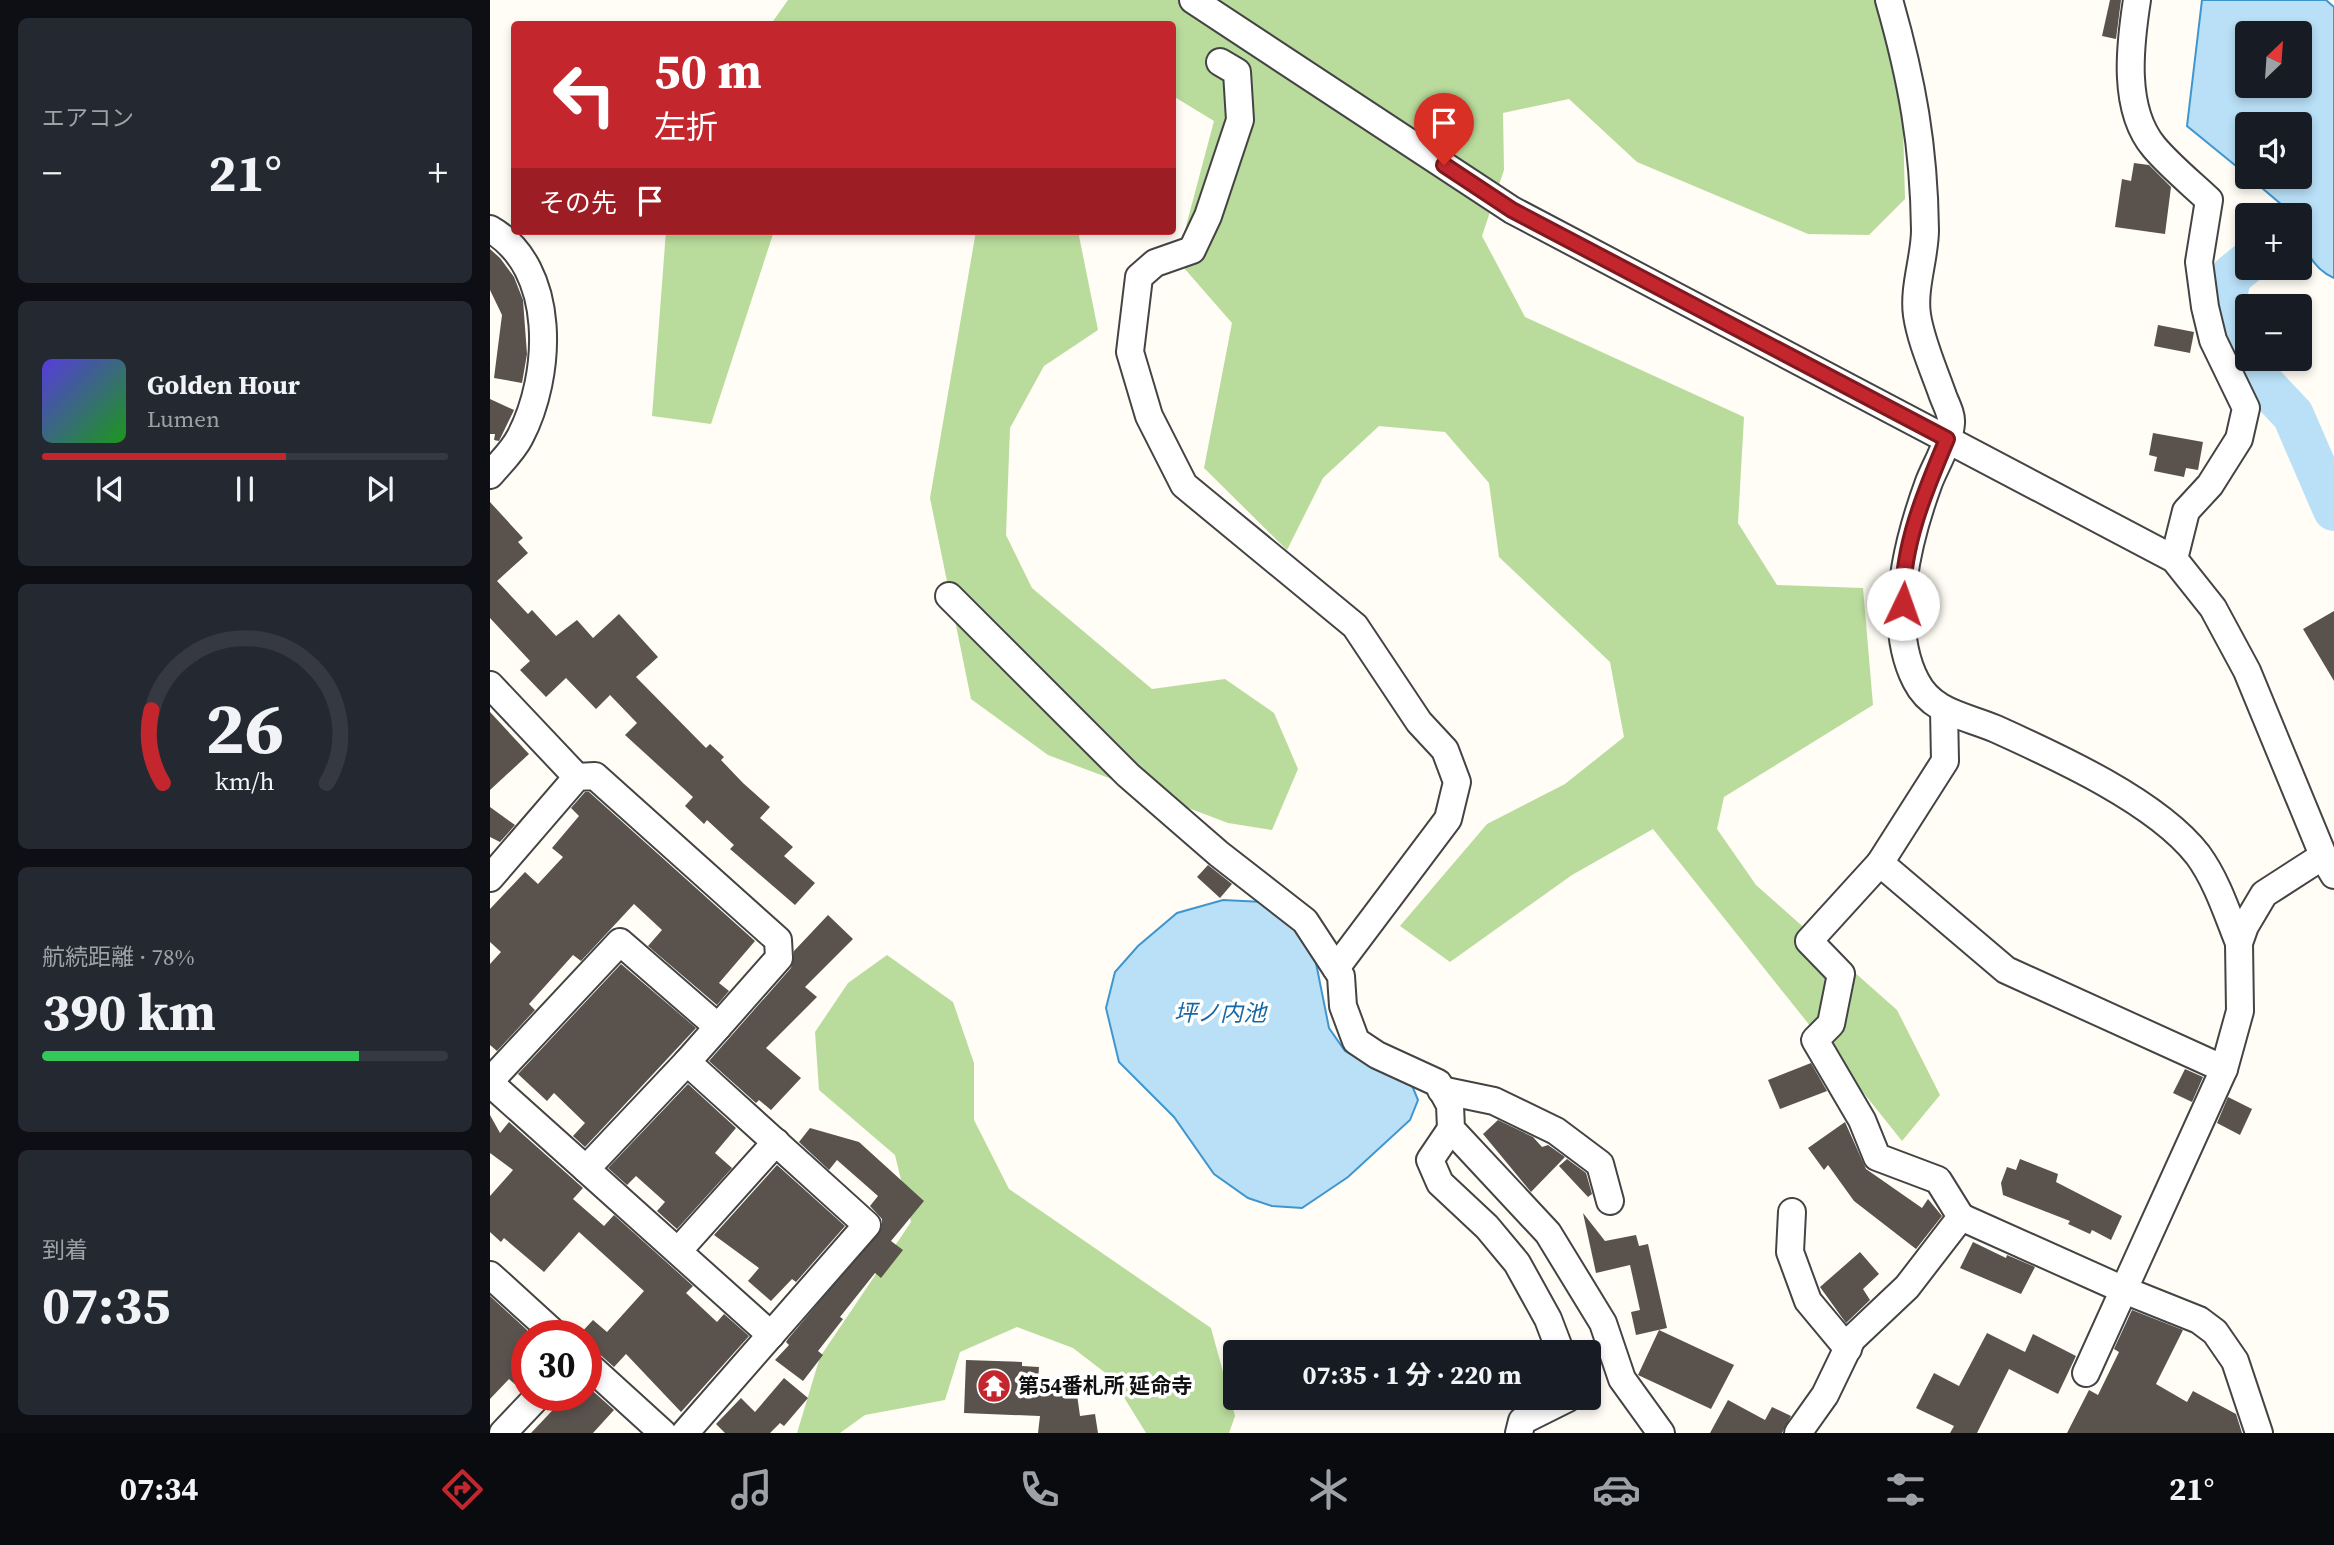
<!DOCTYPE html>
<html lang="ja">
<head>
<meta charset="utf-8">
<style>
  :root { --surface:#171b24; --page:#242831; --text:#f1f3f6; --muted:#9ea1a6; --line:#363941; --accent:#c4262e }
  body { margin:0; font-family:"Source Serif 4","Noto Sans JP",serif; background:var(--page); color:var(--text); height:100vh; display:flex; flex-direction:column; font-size:26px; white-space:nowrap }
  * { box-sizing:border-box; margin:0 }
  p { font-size:23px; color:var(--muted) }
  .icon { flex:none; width:38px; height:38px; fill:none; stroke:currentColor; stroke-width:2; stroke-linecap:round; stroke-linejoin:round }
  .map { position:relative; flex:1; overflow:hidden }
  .panel { display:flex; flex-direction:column; gap:18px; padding:18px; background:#0d0f14; width:490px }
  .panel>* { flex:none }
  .top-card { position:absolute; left:21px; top:21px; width:665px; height:214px; border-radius:7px; box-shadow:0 4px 10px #0003; background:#c4262e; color:#fff; overflow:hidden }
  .needle { width:46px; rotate:25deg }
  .fabs { position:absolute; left:1745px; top:21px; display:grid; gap:14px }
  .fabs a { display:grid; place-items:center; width:77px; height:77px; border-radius:7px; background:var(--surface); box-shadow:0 4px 10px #0003; font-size:35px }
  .speed { position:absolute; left:21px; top:1320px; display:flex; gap:14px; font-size:35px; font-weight:700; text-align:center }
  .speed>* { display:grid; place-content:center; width:91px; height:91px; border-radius:50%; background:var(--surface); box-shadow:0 4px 10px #0003; line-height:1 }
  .speed .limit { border:10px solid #d22; background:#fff; color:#111 }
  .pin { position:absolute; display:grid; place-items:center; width:60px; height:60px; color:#fff; margin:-72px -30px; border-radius:50% 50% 50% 0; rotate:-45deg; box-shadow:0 0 7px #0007 }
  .pin .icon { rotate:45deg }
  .me { position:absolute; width:77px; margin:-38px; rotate:3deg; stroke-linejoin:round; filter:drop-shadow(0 0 5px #0008) }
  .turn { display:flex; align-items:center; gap:24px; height:147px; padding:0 28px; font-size:32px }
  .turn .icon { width:91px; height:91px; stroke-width:2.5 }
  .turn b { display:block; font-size:49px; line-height:60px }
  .then { display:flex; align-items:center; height:66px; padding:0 28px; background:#0003; gap:14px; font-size:26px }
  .big { font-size:52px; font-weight:700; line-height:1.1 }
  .panel .card { flex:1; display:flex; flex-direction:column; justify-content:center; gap:10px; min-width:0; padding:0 24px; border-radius:10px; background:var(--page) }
  .panel .dial { align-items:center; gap:0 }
  .dial svg { height:182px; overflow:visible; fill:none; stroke:var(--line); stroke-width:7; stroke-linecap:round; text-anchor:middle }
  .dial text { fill:var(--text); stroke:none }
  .song { display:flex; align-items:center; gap:21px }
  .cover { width:84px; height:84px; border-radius:10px; background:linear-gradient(135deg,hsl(250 70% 55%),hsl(120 70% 35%)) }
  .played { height:7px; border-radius:4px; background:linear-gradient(90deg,var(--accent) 60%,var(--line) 60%) }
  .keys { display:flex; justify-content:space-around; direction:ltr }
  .heat { display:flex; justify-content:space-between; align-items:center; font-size:38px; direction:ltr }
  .charge { height:10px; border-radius:5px; background:linear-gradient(90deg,#34c759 78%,var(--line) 0) }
  .trip { position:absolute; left:733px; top:1340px; width:378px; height:70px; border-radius:7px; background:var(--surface); box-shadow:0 4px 10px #0003; font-weight:700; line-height:70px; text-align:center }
  .menu { display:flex; height:112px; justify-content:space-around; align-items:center; background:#090b0e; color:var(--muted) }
  .menu .icon { width:49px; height:49px }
  .menu .selected { color:var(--accent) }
  .menu b { font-size:32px; color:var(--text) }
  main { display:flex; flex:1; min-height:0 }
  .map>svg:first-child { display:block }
</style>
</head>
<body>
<main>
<section class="panel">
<div class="card"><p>エアコン</p>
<div class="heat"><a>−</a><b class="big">21°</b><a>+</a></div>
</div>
<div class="card">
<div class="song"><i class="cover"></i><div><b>Golden Hour</b><p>Lumen</p></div></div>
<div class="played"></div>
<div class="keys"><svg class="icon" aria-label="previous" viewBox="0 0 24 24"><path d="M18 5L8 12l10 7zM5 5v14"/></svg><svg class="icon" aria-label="pause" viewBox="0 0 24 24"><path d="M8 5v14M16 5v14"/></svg><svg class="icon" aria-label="next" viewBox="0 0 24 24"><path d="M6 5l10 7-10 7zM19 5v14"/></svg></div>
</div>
<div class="card dial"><svg viewBox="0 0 100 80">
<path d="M14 69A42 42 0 1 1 86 69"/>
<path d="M14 69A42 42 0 0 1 9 37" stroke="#c4262e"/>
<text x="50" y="56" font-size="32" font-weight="700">26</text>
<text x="50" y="72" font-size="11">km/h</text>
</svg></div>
<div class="card"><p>航続距離 · 78%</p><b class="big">390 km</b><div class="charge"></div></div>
<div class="card"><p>到着</p><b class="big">07:35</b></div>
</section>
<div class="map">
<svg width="1844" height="1433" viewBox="0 0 1844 1433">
  <rect width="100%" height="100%" fill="#fffdf5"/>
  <g fill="#b9dc9c">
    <path d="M298 0H1388L1412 89 1415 199 1379 235 1318 234 1147 162 1079 99 1013 113 1014 170 992 236 1035 317 1254 417 1248 523 1287 585 1373 588 1383 705 1234 797 1227 829 1266 885 1407 1010 1450 1095 1412 1141 1163 829 1082 875 960 962 910 926 997 824 1075 784 1134 737 1120 662 1009 557 999 483 955 432 889 426 833 478 797 550 714 468 742 323 687 260 724 121 683 96 682 24H281Z"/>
    <path d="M176 231H284L221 424 162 416Z"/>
    <path d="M486 231H591L589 236 608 330 554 366 520 428 516 535 542 588 662 689 735 679 784 713 808 769 782 830 738 823 558 755 481 699 440 498Z"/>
    <path d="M397 955 463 1002 484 1063V1120L519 1189 721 1328 745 1416 739 1433H656L622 1378 583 1348 527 1327 470 1352 455 1400 375 1415 350 1433H307L330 1357 421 1222 405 1155 329 1090 325 1032 358 983Z"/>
  </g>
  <g fill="#b9e0f7" stroke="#3f96cf" stroke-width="2" fill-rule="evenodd">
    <path d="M1712 0H1836L1844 7V278C1819 267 1810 241 1810 215H1798L1792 205 1759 177H1810V124H1757V175L1697 126ZM1757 33H1810V86H1757Z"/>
    <path d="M733 900 773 902 808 930 824 953 839 1028 855 1051 921 1083 928 1100 920 1120 858 1177 812 1208 782 1206 758 1198 724 1174 684 1117 629 1062 616 1008 625 972 648 946 687 913Z"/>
  </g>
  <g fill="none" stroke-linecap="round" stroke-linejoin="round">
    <path stroke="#b9e0f7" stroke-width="42" d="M1757 263 1741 276 1731 313 1756 365 1803 415 1844 510"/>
  </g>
  <g fill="#5a524d">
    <path d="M1620 0H1631L1626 39 1612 36Z"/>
    <path d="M1644 163 1659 165 1681 187 1675 234 1625 227 1632 179 1641 181Z"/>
    <path d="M0 249 10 258 24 277 33 300 37 354 32 383 4 378 12 315 0 290Z"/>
    <path d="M1668 325 1704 332 1700 353 1664 346Z"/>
    <path d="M0 399 24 410 9 441 4 440 5 434H0Z"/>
    <path d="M1663 433 1713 442 1708 470 1696 468 1694 477 1664 471 1667 457 1659 455Z"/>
    <path d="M0 502 33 538 28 542 38 553 7 581 38 614 42 610 66 636 87 620 103 638 129 614 168 657 146 677 216 748 220 744 234 757 231 760 253 783 280 807 270 818 303 847 294 856 325 883 305 905 240 849 244 845 217 820 214 824 195 806 203 797 135 735 147 723 120 695 106 709 76 678 56 697 30 670 40 661 0 618Z"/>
    <path d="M1844 611V681L1813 629Z"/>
    <path d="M0 712 39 754 0 790Z"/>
    <path d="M95 792H99L265 941 229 983 239 991 227 1005 158 946 172 930 144 904 91 961 83 955 39 1004 45 1010 7 1051 0 1045V964L11 952 0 942V909L35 872 48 884 73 857 62 848 89 816 81 808Z"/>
    <path d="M0 807 25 825 10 842 0 837Z"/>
    <path d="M718 865 742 884 730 898 707 877Z"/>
    <path d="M338 915 363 939 315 987 327 997 276 1048 311 1078 281 1110 269 1100 266 1103 219 1061 301 968 304 951Z"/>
    <path d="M131 964 206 1028 95 1147 83 1136 95 1123 64 1093 57 1101 28 1074Z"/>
    <path d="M1321 1063 1337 1091 1290 1109 1278 1080Z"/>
    <path d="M1695 1069 1713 1077 1702 1102 1683 1093Z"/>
    <path d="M198 1084 246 1128 225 1153 242 1168 187 1229 167 1211 175 1202 146 1176 137 1185 118 1168Z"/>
    <path d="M1738 1097 1762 1109 1750 1135 1727 1123Z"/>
    <path d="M0 1115 10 1133 19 1122 93 1188 83 1199 114 1226 124 1215 203 1286 196 1293 227 1322 234 1314 259 1336 191 1412 136 1354 124 1367 96 1342V1335H89L103 1320 117 1332 154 1291 89 1232 54 1272 14 1238 11 1242 0 1232V1196L23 1170 0 1153Z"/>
    <path d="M1008 1120 1043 1137 1052 1147 1058 1145 1075 1157 1041 1192 993 1134Z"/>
    <path d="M1355 1122 1376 1169 1432 1208 1438 1199 1452 1216 1426 1249 1364 1201 1338 1165 1334 1170 1318 1148Z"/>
    <path d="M320 1128 369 1142 434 1201 401 1241 413 1250 391 1278 385 1273 350 1317 353 1319 328 1351 333 1355 313 1381 285 1360 299 1345 296 1342 298 1339 392 1227V1219L380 1206 388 1196 347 1160 339 1170 309 1142Z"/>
    <path d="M1077 1159 1096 1173 1102 1194 1098 1197 1069 1166Z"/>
    <path d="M1530 1159 1568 1174 1566 1182 1632 1216 1621 1240 1602 1230 1600 1234 1578 1224 1580 1221 1513 1195 1511 1183 1517 1167 1526 1170Z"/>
    <path d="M287 1165 355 1226 306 1282 302 1279 281 1301 258 1281 269 1268 224 1235Z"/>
    <path d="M1093 1213 1115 1241 1146 1235 1149 1246 1158 1244 1177 1328 1146 1335 1141 1312 1150 1310 1140 1265 1106 1273Z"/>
    <path d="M1483 1242 1516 1258 1517 1255 1545 1267 1531 1294 1470 1268Z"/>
    <path d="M1370 1252 1389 1274 1373 1289 1380 1300 1356 1323 1330 1287Z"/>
    <path d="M0 1296 37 1330V1378L28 1387 19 1379 0 1399Z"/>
    <path d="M1642 1310 1693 1330 1666 1384 1697 1402 1703 1391 1746 1414 1752 1433H1577L1599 1390 1608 1395 1629 1352 1624 1349Z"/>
    <path d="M1169 1330 1244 1365 1221 1409 1148 1375Z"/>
    <path d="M1497 1333 1535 1352 1543 1334 1586 1356 1568 1394 1519 1369 1487 1433H1460L1464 1426 1426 1408 1444 1373 1469 1386Z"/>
    <path d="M476 1360 532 1362V1366L549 1367 548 1382 585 1380 590 1416 605 1414 608 1433H548L550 1416 474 1413Z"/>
    <path d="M294 1378 318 1398 294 1426 290 1423 280 1433H235L226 1424 251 1398 265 1412Z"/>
    <path d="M96 1385 124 1410 103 1433H41L77 1395H96Z"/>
    <path d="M1238 1400 1275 1420 1282 1407 1301 1416 1292 1433H1220Z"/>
  </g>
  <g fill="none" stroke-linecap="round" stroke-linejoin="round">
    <g stroke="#444" stroke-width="30">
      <g id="street">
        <path d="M703 0 1022 210 1684 559 1723 608 1757 671 1835 860 1844 875"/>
        <path d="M1399 0C1422 80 1434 146 1435 230 1435 257 1423 288 1427 315 1431 342 1444 370 1453 396 1456 404 1462 415 1461 423 1460 442 1446 464 1439 482 1418 539 1396 623 1426 681 1442 713 1476 716 1506 729 1568 757 1667 802 1708 855 1727 881 1737 913 1749 943"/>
        <path d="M1647 0C1640 45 1632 109 1664 147 1680 166 1701 183 1719 200L1709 262 1715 307 1723 340 1756 408 1749 439 1720 485 1696 511 1684 559"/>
        <path d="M730 62 747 72 750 120 718 216 702 250 665 263 649 277 640 352 659 416 694 485 865 626 929 722 955 750 967 782 958 819 846 968"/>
        <path d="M0 229C68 268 62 376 30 437 23 451 10 463 0 475"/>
        <path d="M459 596 638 775 729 854 815 921 851 976 853 1006 866 1041 887 1055 948 1083 960 1105 961 1129 1058 1233 1113 1323 1132 1379 1171 1433"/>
        <path d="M0 685 87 777"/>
        <path d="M1454 710 1455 761 1390 863 1516 970 1734 1069"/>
        <path d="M0 878 87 777 105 776 288 940 289 958 197 1062 377 1225 195 1433"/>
        <path d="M0 1081 130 942 228 1027"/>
        <path d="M0 1083 281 1335"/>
        <path d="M951 1090 1004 1101 1066 1131 1110 1164 1120 1201"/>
        <path d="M961 1129 940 1160 950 1183 997 1227 1027 1263 1058 1319 1071 1353"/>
        <path d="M96 1169 197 1062"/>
        <path d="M1302 1212 1300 1252 1318 1301 1358 1349"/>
        <path d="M1471 1217 1634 1290 1709 1320 1725 1332 1745 1361 1769 1433"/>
        <path d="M188 1251 286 1142"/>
        <path d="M0 1275 66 1335"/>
        <path d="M96 1363 173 1433"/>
        <path d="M1596 1373 1734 1069 1750 1011 1749 943 1755 926 1774 894 1833 856"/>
        <path d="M13 1433 49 1395"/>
        <path d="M1029 1433 1032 1421 1078 1398"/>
        <path d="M1308 1433 1335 1395 1362 1339 1417 1287 1471 1217 1448 1180 1387 1157 1372 1120 1325 1040 1341 1024 1351 974 1319 941 1390 863"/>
      </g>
    </g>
    <use href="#street" stroke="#fff" stroke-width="26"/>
  </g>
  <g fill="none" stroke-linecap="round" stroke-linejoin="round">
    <g stroke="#7f191e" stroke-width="18">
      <path id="route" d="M954 165 1022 210 1457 439C1435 491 1411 548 1413 604"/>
    </g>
    <use href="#route" stroke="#c4262e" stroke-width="12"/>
  </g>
  <defs>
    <g id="temple-disc" transform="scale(1.75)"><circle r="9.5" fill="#c4262e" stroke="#fff"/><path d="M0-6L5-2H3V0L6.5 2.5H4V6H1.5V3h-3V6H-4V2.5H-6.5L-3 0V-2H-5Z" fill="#fff"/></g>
  </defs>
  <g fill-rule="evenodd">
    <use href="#temple-disc" x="504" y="1386"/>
  </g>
  <g text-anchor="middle" stroke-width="7" stroke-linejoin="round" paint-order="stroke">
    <g font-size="21" font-weight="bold" fill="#111" stroke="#fff" text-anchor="start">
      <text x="528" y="1393">第54番札所 延命寺</text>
    </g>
    <g font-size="23" font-style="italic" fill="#1768a6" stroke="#fff">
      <text x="730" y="1021">坪ノ内池</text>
    </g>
  </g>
</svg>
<div class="fabs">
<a><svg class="needle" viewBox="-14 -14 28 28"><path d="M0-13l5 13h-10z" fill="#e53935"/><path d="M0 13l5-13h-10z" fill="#9ea1a6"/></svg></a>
<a><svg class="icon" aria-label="sound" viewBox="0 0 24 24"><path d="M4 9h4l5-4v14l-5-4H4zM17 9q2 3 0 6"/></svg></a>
<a>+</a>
<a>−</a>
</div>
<div class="speed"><div class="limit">30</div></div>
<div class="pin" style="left:954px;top:165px;background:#d93025"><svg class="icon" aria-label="arrive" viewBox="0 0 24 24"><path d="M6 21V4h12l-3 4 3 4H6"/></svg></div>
<svg class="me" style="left:1413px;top:604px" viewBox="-20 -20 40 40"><circle r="19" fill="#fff"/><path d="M0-13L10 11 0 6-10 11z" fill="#c4262e"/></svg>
<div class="trip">07:35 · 1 分 · 220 m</div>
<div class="top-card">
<div class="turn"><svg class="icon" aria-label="left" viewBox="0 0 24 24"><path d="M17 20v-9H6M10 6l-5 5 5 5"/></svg><div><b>50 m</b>左折</div></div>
<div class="then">その先<svg class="icon" aria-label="arrive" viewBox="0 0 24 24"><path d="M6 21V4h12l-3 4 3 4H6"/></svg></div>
</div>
</div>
</main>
<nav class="menu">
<b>07:34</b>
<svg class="icon selected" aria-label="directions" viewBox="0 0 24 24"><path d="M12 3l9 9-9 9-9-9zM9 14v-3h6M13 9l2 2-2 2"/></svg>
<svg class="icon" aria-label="music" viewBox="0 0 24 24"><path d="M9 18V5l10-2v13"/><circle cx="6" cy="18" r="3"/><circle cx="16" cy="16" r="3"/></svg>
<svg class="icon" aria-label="phone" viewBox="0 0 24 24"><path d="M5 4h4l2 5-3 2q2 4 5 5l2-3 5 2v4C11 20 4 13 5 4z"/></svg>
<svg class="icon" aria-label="climate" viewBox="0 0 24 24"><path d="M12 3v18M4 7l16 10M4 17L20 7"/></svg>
<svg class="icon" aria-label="car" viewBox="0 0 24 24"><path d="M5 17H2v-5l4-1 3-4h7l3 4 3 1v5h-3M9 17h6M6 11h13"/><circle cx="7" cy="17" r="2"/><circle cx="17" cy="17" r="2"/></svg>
<svg class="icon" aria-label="filters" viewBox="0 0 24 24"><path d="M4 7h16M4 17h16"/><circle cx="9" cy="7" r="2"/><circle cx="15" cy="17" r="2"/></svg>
<b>21°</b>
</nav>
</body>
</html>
